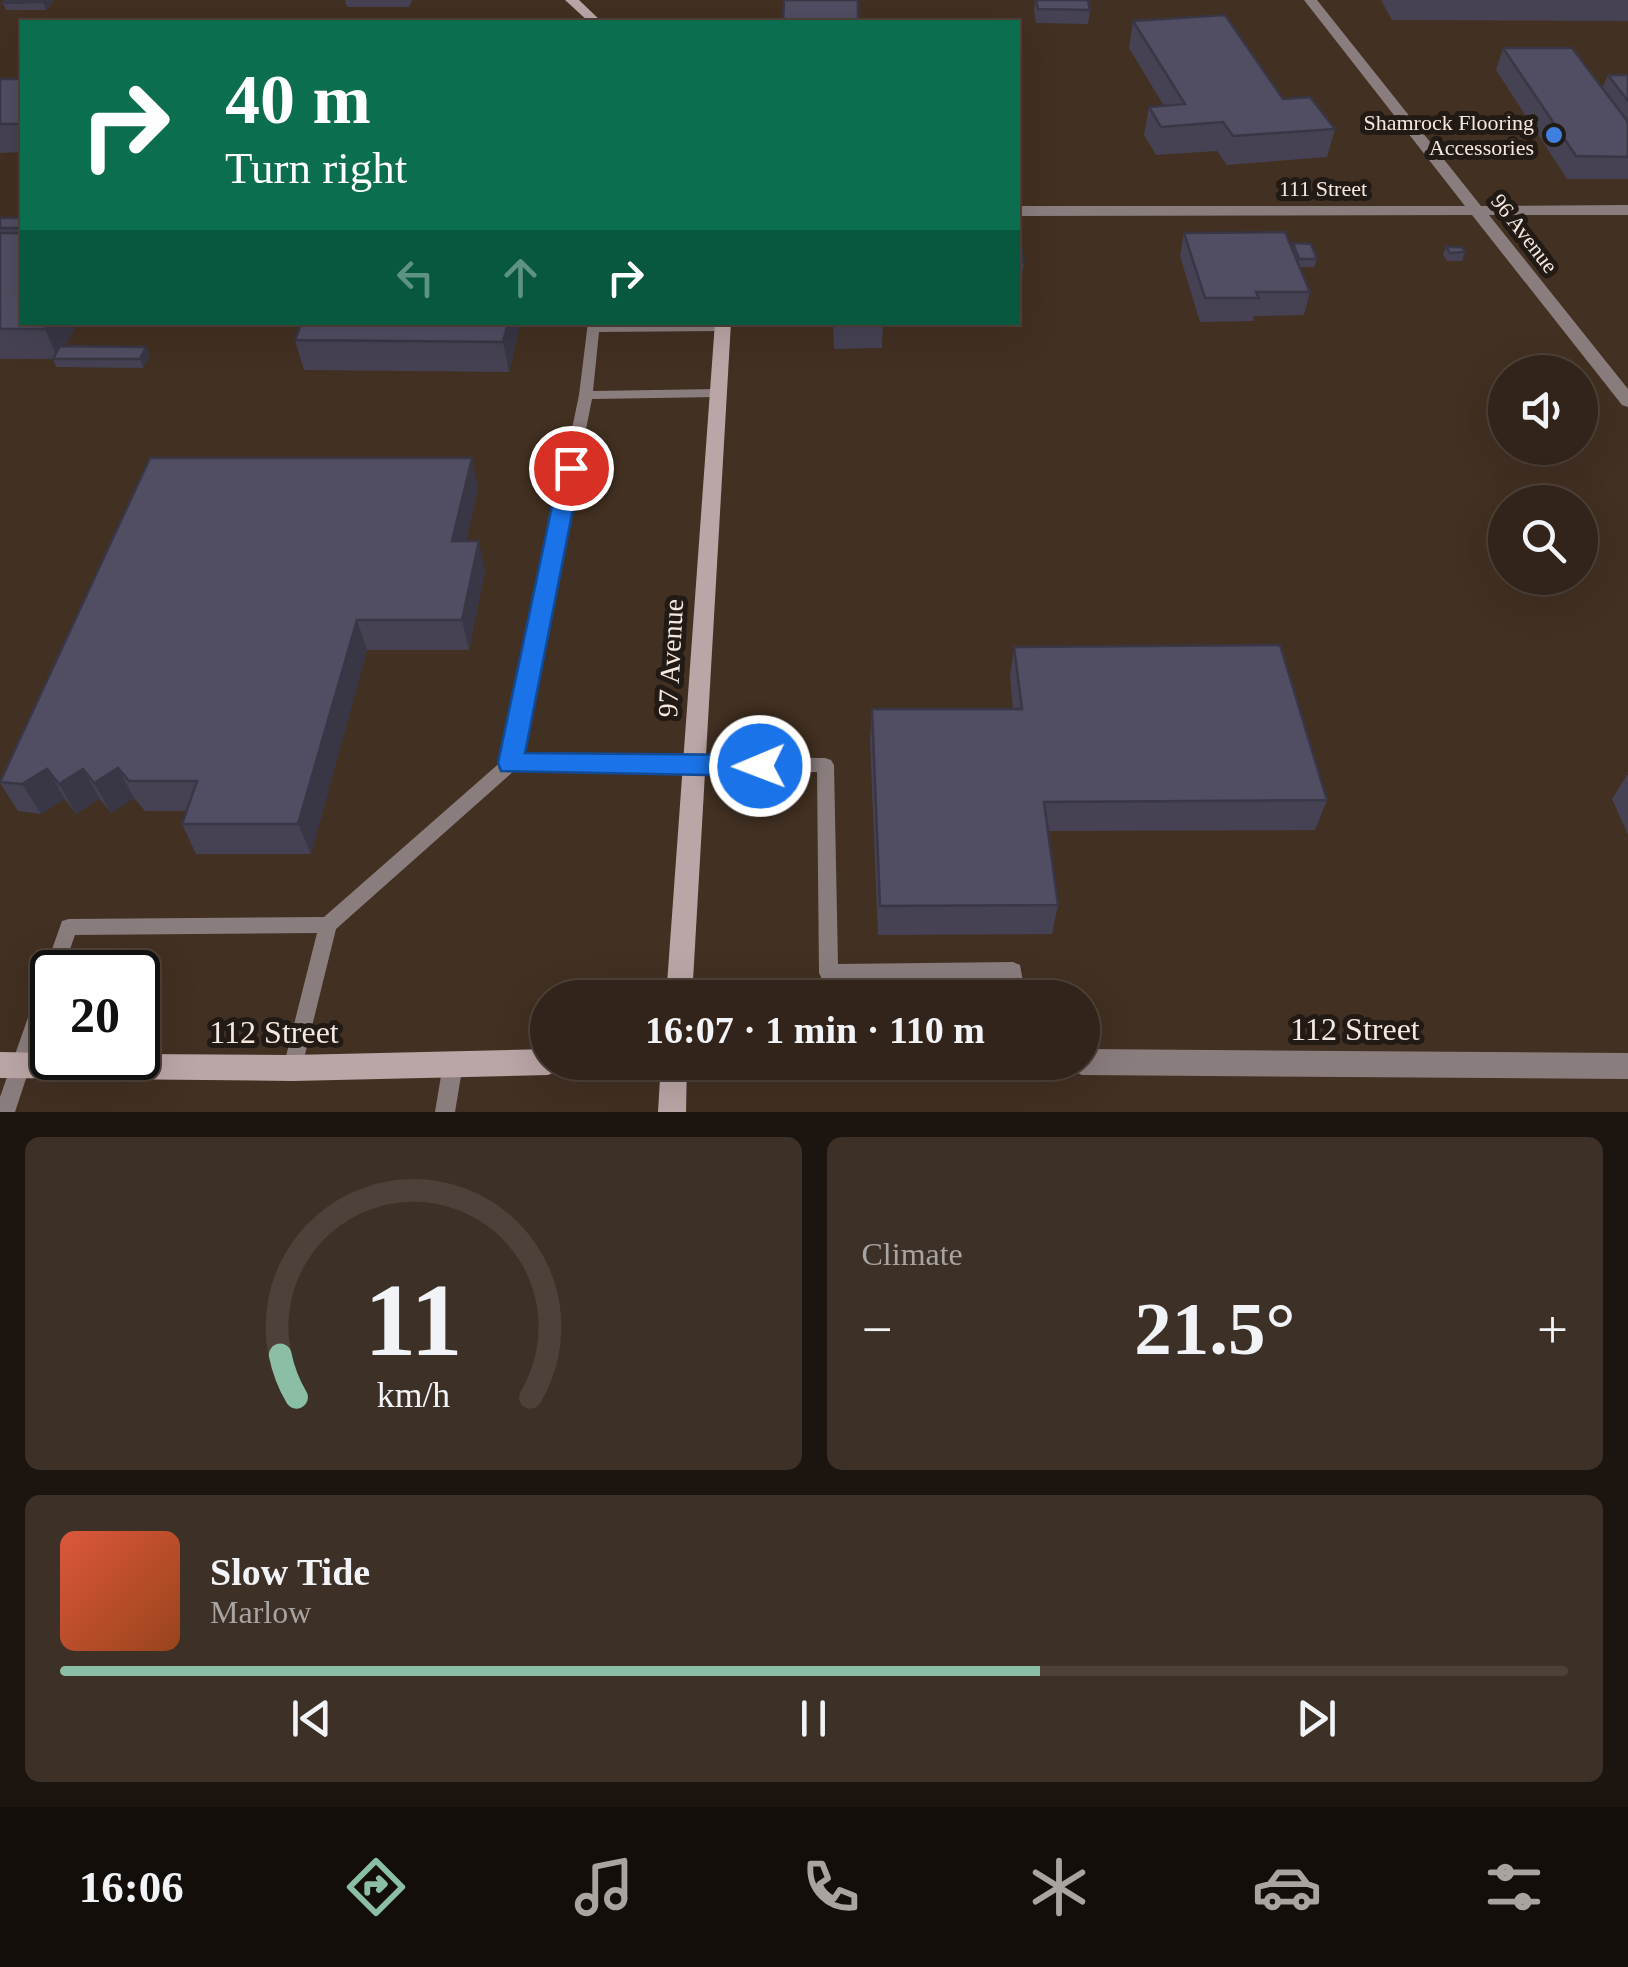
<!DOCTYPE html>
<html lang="en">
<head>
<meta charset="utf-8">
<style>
  :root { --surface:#32241a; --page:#3d3027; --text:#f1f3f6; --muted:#a8a4a2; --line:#4d4139; --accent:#8abfa5 }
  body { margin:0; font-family:"Times New Roman",serif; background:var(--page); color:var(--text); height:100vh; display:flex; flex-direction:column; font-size:38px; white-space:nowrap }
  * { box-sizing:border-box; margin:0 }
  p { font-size:32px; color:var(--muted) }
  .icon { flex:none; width:55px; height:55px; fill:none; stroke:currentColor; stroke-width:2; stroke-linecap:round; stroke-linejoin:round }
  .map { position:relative; height:1112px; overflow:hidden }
  .details { display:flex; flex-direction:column; gap:25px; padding:25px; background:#1c140e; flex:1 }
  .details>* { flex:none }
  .banner { position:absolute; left:20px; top:20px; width:1000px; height:305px; border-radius:0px; box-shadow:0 10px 40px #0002,0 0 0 2px var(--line); background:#0b6e4f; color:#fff; overflow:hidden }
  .buttons { position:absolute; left:1488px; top:355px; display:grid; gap:20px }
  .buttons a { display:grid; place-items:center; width:110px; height:110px; border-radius:50%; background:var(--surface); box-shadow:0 10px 40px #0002,0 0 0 2px var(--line); font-size:50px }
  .speed { position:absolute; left:30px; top:950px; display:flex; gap:20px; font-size:50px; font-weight:700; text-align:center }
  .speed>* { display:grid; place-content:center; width:130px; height:130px; border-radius:50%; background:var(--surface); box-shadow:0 10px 40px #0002,0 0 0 2px var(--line); line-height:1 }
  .speed .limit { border:5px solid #111; border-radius:15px; background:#fff; color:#111 }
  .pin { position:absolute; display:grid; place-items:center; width:85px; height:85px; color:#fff; margin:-42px; border:5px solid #fff; border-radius:50%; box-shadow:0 2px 10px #0007 }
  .me { position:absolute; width:110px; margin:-55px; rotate:269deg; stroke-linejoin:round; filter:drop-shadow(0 0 8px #0008) }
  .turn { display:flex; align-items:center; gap:35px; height:210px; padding:0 40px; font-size:45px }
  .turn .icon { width:130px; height:130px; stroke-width:2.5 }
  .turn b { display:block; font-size:70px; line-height:85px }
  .lanes { display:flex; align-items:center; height:95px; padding:0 40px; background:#0003; justify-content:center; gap:50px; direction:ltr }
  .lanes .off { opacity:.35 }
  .big { font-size:75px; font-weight:800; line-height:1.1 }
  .details .widget { flex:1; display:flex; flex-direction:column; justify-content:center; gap:15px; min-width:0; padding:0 35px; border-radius:15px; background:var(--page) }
  .details .dial { align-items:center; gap:0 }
  .dial svg { height:260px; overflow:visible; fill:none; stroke:var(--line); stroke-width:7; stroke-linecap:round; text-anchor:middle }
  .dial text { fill:var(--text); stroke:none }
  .song { display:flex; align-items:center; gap:30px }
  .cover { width:120px; height:120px; border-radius:15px; background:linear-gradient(135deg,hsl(10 70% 55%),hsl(20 70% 35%)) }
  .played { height:10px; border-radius:5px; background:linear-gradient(90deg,var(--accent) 65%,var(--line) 65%) }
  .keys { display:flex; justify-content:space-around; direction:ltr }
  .heat { display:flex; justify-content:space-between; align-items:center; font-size:55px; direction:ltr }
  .details .tiles { flex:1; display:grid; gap:25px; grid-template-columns:1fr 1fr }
  .widget:last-child { grid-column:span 2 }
  .trip { position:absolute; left:530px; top:980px; width:570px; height:100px; border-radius:50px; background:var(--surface); box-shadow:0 10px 40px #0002,0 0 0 2px var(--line); font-weight:800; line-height:100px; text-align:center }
  .dock { display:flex; height:160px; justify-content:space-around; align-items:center; background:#140e0a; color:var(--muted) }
  .dock .icon { width:70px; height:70px }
  .dock .current { color:var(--accent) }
  .dock b { font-size:45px; color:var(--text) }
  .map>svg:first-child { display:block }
</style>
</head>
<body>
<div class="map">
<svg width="1628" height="1112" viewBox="0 0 1628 1112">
  <rect width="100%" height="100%" fill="#423022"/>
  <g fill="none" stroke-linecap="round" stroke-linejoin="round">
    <g fill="#8a7d7e" fill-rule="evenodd">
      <path d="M588 322 727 324 728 327 722 331 599 332 593 391 718 389 725 393 718 397 592 399 521 756 825 758 831 760 834 765 838 964 1013 962 1020 965 1026 998H1006L1004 980 829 982 822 979 819 973 817 772 515 770 336 929 300 1075 293 1077 286 1075 283 1068 317 933 75 935 62 972H52V1000L15 1112H0V1097L62 921 69 919 324 917 503 760 579 395Z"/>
      <path d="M453 1055 460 1057 463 1064 455 1112H435L443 1064 446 1057Z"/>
    </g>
    <g fill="#8a7d7e" fill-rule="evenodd">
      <path d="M1304 0H1317L1481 206 1628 205V215H1489L1628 389V407L1622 405 1472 215 1018 216V206H1465Z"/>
      <path d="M1082 1049 1628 1053V1079L1082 1075 1073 1071 1069 1062H1082Z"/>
    </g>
    <g fill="#bba6a7" fill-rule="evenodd">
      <path d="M565 0H579L602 22H589Z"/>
      <path d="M715 322H731L692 998H666Z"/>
      <path d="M548 1049V1062H561L557 1071 548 1075 293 1081 0 1078V1052L52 1053V1058H138V1054L293 1055Z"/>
      <path d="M661 1062H687L686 1112H658Z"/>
    </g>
  </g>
  <g fill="#464254">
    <path d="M54 0 46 10H6L3 3Z"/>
    <path d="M345 0H412L409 7H347Z"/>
    <path d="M1035 0H1088L1090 10 1088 24 1036 23 1034 9Z"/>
    <path d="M1381 0H1628V21L1392 20Z"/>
    <path d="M1133 21 1283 99 1335 129 1327 157 1227 165 1217 151 1156 155 1144 135 1149 107 1164 106 1129 48Z"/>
    <path d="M1503 48 1602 88 1608 75H1628V179H1567L1496 70Z"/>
    <path d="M0 79H22V152L0 153Z"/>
    <path d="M0 218H22V322H79L65 346 146 347 150 355 143 368 56 367 53 359H0Z"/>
    <path d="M1018 232 1024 262 1021 285H1018Z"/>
    <path d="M1184 233 1292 247 1293 243 1317 259 1314 267H1300L1310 292 1304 315 1254 316 1253 321 1200 322 1180 256Z"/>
    <path d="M1446 247 1465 252 1462 261H1447L1443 255Z"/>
    <path d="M302 322H521L509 372 304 370 295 340Z"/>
    <path d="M833 322H883L882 348 834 349Z"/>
    <path d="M478 488 466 541 485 571 469 650H367L311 854H196L182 824 186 811H145L134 798 111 813 100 799 76 814 65 799 41 814 18 811 0 783V779Z"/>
    <path d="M1014 647 1327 800 1315 830 1048 831 1058 905 1052 934 878 935 870 740 872 709H1013L1010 677Z"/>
    <path d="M1627 775H1628V835L1612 799Z"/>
  </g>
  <g fill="#393645">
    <path d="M45 0H54L46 10 43 2Z"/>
    <path d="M49 322H79L58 359 45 329Z"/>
    <path d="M508 322H521L509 372 503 342Z"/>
    <path d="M146 347 150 355 143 368 140 359Z"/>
    <path d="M472 458 478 488 459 571 452 541Z"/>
    <path d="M479 541 485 571 469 650 462 620Z"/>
    <path d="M357 620 367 650 311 854 298 824Z"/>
    <path d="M118 768 134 798 111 813 94 783Z"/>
    <path d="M47 769 65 799 41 814 22 784Z"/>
    <path d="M83 769 100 799 76 814 59 784Z"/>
  </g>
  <g fill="#514d62" stroke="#393645" stroke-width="2.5">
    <path d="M6 0H45L43 2 3 3Z"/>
    <path d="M784 0H858V22H783Z"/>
    <path d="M1036 0H1088L1090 10 1038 9Z"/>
    <path d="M1225 15 1283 99 1310 97 1335 129 1233 136 1223 122 1161 127 1149 107 1185 104 1133 21Z"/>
    <path d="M1503 48H1572L1628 122V157L1576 156Z"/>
    <path d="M1608 75H1628V101Z"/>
    <rect x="0" y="79" width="22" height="45"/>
    <rect x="0" y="218" width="22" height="10"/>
    <path d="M1018 232 1024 262H1018Z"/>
    <path d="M1285 232 1310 292H1256L1259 298H1205L1184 233Z"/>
    <path d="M0 233H22V322H49L45 329H0Z"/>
    <path d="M1293 243 1311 244 1317 259H1299Z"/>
    <path d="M1446 247H1462L1465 252 1450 253Z"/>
    <path d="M302 322H508L503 342 295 340Z"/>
    <path d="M834 322H883V325H835Z"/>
    <path d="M60 346 146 347 140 359H53Z"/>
    <path d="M150 458H472L452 541H479L462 620H357L298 824H182L197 781H129L118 768 94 783 83 769 59 784 47 769 22 784 0 782Z"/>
    <path d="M1280 645 1327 800 1044 802 1058 905 880 906 872 709H1022L1014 647Z"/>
  </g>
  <path fill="#1a73e8" stroke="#114b97" stroke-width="2.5" d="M571 461 581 468 525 753 760 755 770 758 773 766 770 773 760 776 501 771 498 763 560 468Z"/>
  <circle fill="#3f7fe0" stroke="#221a14" stroke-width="4" cx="1554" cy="135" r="10"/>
  <g text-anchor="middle" stroke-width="10" stroke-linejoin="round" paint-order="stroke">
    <g font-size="22" fill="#f4e8df" stroke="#221a14" text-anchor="end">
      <text x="1534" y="130">Shamrock Flooring<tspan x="1534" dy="25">Accessories</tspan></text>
    </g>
    <g font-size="22" fill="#f4e8df" stroke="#221a14">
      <text x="1323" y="196">111 Street</text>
      <text transform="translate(1525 233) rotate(52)" y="8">96 Avenue</text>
    </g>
    <g font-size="28" fill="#f4e8df" stroke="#221a14">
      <text transform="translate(670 658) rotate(-87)" y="10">97 Avenue</text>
    </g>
    <g font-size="32" fill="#f4e8df" stroke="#221a14">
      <text x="1355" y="1040">112 Street</text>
      <text x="274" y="1043">112 Street</text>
    </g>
  </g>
</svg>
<div class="buttons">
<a><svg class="icon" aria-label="sound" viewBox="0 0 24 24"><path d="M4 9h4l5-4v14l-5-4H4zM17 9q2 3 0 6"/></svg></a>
<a><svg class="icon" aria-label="search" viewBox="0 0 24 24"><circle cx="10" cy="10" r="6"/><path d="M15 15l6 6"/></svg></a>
</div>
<div class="speed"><div class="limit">20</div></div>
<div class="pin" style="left:571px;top:468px;background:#d93025"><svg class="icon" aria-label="arrive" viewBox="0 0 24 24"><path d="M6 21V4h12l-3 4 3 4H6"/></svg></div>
<svg class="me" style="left:760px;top:766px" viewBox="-20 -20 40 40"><circle r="17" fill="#1a73e8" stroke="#fff" stroke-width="3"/><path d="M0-11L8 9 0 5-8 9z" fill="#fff"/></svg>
<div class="trip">16:07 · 1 min · 110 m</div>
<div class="banner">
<div class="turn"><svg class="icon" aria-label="right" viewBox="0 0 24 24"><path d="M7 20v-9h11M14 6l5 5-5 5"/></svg><div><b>40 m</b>Turn right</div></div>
<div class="lanes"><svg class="icon off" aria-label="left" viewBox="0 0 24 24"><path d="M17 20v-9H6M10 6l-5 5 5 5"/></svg><svg class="icon off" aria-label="ahead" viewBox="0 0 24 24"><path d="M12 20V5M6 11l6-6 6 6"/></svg><svg class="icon" aria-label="right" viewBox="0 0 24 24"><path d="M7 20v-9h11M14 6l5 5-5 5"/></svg></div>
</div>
</div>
<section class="details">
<div class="tiles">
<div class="widget dial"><svg viewBox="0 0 100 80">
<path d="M14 69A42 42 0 1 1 86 69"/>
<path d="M14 69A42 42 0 0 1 9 56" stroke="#8abfa5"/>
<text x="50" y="56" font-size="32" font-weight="700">11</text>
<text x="50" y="72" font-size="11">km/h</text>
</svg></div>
<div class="widget"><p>Climate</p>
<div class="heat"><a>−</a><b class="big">21.5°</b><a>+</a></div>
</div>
<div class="widget">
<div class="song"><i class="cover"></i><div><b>Slow Tide</b><p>Marlow</p></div></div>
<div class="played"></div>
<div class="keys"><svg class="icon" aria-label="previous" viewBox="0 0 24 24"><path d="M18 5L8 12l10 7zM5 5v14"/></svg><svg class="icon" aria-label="pause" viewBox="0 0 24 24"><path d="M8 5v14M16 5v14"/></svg><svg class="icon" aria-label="next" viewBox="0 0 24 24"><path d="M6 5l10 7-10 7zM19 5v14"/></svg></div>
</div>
</div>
</section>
<nav class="dock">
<b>16:06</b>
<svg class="icon current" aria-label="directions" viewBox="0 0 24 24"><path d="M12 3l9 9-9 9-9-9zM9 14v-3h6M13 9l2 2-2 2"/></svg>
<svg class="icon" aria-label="music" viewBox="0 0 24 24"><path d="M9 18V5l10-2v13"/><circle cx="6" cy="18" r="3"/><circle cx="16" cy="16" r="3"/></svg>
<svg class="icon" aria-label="phone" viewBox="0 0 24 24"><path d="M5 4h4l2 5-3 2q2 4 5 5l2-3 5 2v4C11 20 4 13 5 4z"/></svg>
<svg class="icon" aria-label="climate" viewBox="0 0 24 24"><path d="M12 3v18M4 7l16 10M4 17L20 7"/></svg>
<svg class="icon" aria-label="car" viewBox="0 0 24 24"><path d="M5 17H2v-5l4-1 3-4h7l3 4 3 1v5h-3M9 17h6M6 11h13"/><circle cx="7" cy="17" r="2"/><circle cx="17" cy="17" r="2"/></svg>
<svg class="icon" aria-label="filters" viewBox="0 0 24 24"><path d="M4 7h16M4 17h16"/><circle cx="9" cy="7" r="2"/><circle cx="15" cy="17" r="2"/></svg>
</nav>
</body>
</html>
